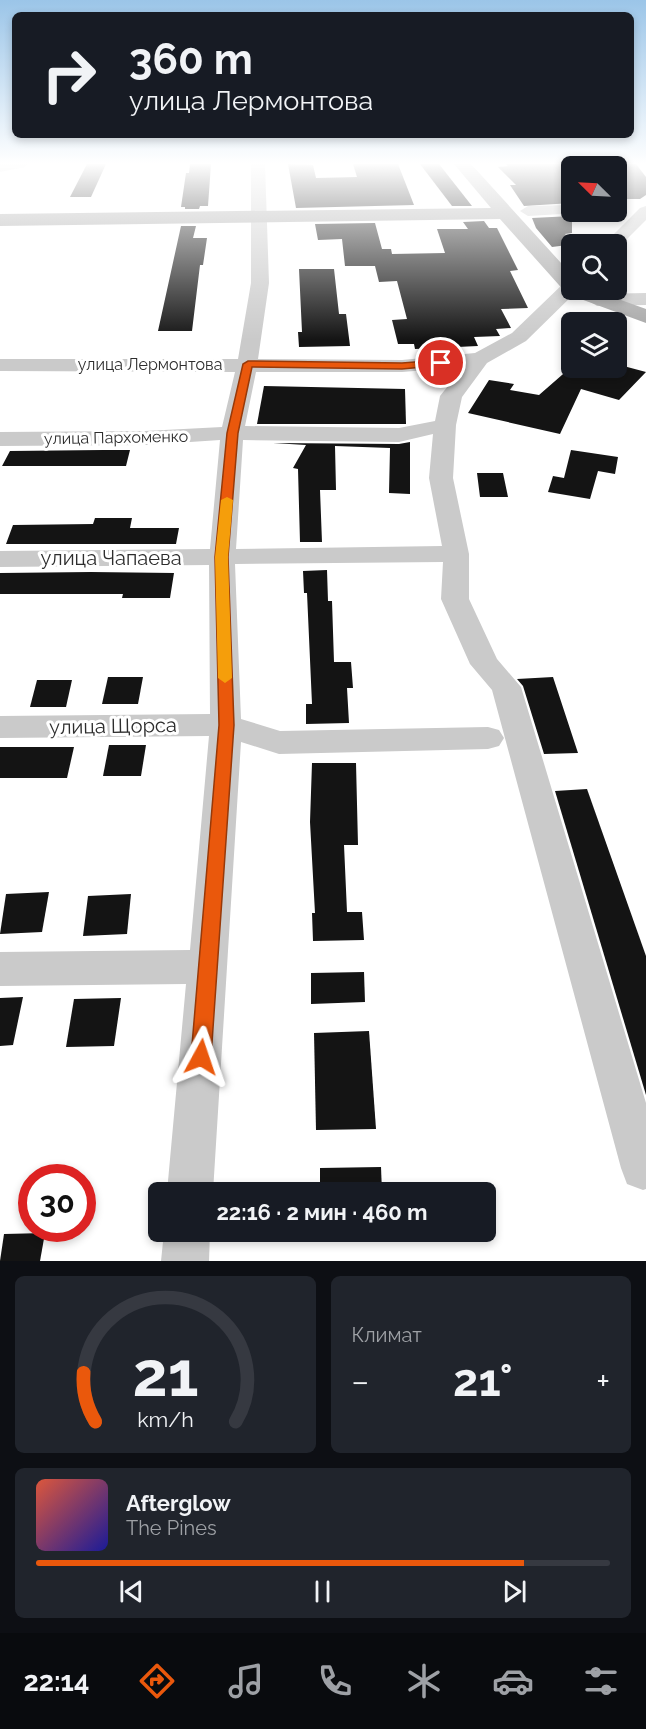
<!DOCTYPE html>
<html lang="ru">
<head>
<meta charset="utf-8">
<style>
  :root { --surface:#171b24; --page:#20242c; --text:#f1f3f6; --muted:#9ea1a6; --line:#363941; --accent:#ea580c }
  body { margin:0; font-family:Raleway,sans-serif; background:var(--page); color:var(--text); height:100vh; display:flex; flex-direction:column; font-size:22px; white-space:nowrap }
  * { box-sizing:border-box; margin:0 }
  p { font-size:20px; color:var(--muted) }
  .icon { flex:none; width:33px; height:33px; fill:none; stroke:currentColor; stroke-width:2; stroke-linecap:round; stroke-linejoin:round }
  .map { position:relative; height:1261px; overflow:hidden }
  .panel { display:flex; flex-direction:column; gap:15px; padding:15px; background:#0d0f14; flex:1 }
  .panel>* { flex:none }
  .top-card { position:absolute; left:12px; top:12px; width:622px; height:126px; border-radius:9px; box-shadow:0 3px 9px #0003; background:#171b24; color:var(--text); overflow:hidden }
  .needle { width:39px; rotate:294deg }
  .controls { position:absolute; left:561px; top:156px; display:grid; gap:12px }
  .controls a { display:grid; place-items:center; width:66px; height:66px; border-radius:9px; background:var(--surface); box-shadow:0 3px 9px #0003; font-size:30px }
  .speed { position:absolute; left:18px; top:1164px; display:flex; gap:12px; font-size:30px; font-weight:700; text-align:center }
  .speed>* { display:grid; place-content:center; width:78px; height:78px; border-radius:50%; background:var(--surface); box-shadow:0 3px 9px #0003; line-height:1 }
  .speed .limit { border:9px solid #d22; background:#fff; color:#111 }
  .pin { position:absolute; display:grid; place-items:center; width:51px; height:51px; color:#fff; margin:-26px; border:3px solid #fff; border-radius:50%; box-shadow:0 2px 6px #0007 }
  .me { position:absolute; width:66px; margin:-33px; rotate:5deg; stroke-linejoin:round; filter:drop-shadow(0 0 4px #0008) }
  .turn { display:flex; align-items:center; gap:21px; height:126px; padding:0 18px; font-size:27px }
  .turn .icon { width:78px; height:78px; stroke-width:2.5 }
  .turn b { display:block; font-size:42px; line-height:51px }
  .big { font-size:45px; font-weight:700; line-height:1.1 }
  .panel .widget { flex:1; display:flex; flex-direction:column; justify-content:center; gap:9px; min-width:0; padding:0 21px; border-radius:9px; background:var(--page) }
  .panel .dial { align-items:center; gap:0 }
  .dial svg { height:156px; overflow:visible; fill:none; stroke:var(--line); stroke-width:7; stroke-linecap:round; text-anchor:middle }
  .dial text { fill:var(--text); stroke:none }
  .song { display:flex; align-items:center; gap:18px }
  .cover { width:72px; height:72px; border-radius:9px; background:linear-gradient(135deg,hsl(10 70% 55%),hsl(240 70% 35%)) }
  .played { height:6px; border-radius:3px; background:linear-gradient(90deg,var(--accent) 85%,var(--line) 85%) }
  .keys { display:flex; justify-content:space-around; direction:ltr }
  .heat { display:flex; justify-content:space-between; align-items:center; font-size:33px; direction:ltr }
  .panel .tiles { flex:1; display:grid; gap:15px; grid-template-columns:1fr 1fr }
  .widget:last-child { grid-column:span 2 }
  .trip { position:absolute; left:148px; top:1182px; width:348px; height:60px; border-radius:9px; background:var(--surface); box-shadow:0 3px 9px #0003; font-weight:700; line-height:60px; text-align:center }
  .tab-bar { display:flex; height:96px; justify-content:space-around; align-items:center; background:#090b0e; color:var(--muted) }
  .tab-bar .icon { width:42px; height:42px }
  .tab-bar .active { color:var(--accent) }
  .tab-bar b { font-size:27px; color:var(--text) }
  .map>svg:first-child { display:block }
</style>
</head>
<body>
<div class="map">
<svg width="646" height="1261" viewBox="0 0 646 1261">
  <rect width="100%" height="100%" fill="#fff"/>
  <g fill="#141414">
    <path d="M87 164H106L91 197H70Z"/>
    <path d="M190 164H211L208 206H200L199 209H185V207H181L186 173H189Z"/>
    <path d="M288 164 313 165 316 178 357 177 353 164H398L414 205 296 208Z"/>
    <path d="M420 164H439L472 206H452Z"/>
    <path d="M506 164H572V203L524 206 510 185H516L498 167 508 166Z"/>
    <path d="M616 164H636L646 177V195L640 199H616Z"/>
    <path d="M572 216V233L565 234 575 244 552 247 536 228 532 218Z"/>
    <path d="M484 221 489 228H497L518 270 510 271 528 308 501 309 511 328 496 329 500 336 474 337 478 346 415 349 414 344H398L392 320 407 319 397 281 379 282 375 266H345L342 239 318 240 315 224 375 223 382 249H391L392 254 445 253 437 229H468L463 222Z"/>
    <path d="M181 226H196L193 238H207L203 265H200L192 331H158Z"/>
    <path d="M299 269H334L339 314H346L350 346 299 347 298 332H302Z"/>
    <path d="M616 364 646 372 619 400 581 389 560 434 468 413 489 380 514 384 510 390 539 395 570 368H616Z"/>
    <path d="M264 386 405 389 406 424H257Z"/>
    <path d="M410 442V494L389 493 390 448 335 446 336 490H320L322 542H300L298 469 293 468 306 445 273 443 399 444Z"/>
    <path d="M103 450H130L126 466H2L10 451Z"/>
    <path d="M571 450 618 457 615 474 598 471 590 499 548 492 553 476 564 478Z"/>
    <path d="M477 473H503L508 497H480Z"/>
    <path d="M95 518H132L130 528H179L176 544H6L13 525 93 524Z"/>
    <path d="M327 570 328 601H332L334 662H351L353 688H347L349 723 306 724V704H312L307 593H304L303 571Z"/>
    <path d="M91 572 174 573 170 598H122L123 594H0V573Z"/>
    <path d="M108 677H143L138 704H102Z"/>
    <path d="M553 677 578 753 544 754 523 686 517 679Z"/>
    <path d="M37 680H72L66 707H30Z"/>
    <path d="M109 745H146L141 776H103Z"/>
    <path d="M0 747H74L67 778H0Z"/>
    <path d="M312 763H356L358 845H344L347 912H362L364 940 313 941 312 913H315L310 822Z"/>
    <path d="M587 789 646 956V1095L555 791Z"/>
    <path d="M49 892 42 932 0 934 6 894Z"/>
    <path d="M131 894 127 934 83 936 88 896Z"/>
    <path d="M364 972 365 1002 311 1004V973Z"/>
    <path d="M23 997 13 1045 0 1046V998Z"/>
    <path d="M121 998 114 1046 66 1047 74 999Z"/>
    <path d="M369 1031 376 1129 316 1130 314 1033Z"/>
    <path d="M381 1167 382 1192H320V1168Z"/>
    <path d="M45 1233 40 1261H0L4 1234Z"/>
  </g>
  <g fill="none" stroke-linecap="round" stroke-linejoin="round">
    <g fill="#cacaca" fill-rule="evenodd">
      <path d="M0 164H27L25 167 0 172Z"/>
      <path d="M251 164H265L269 283 258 359 402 360 475 353 512 333 566 281 572 280V290H578L526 341 487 363 462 397 456 425 453 478 469 554V599L497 659 521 687 646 1103V1189L643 1190 627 1184 621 1168 492 690 470 664 441 599 443 562 235 564 241 719 280 731 488 727 499 730 504 738 499 746 488 749 279 754 241 742 213 1192H167L186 984 0 986V952L190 950 209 736 0 738V716L210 714 209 565 0 567V551L210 549 220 440 145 445 0 446V432L145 431 222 427 235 372 0 371V359H238L251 283ZM463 367 440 396 435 421 399 428 245 426 256 372H402ZM433 434 429 478 442 546 236 549 243 440 399 442Z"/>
      <path d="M572 205V212H579L578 213 528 216 520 211 528 206Z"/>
      <path d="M646 206V220L618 248 616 244H604L640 208Z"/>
      <path d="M646 293V305L597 306 588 300 597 294Z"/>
      <path d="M164 1232H210L209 1261H161Z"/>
    </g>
    <path fill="#a5a5a5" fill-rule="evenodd" d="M454 164H471L572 275V290H593L646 309V323L567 294 500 219 0 226V214L491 208Z"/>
  </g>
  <linearGradient id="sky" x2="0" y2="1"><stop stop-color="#9bc5e8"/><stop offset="0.48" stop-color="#fff"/><stop offset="1" stop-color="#fff" stop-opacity="0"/></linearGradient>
  <rect width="646" height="340" fill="url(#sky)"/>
  <path fill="#ea580c" stroke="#983908" stroke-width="1.5" d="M441 360 445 363 444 365 402 369 252 367 238 433 228 557 234 725 211 1057 208 1064 201 1066 194 1064 191 1057 219 725 215 557 227 433 243 364 248 361 402 363Z"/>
  <path fill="#f59e0b" d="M227 497 233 500 228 557 232 678 225 683 218 678 215 557 221 500Z"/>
  <g text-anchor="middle" stroke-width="6" stroke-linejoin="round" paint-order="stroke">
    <g font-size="16" fill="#2d2d2d" stroke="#fff">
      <text x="150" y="370">улица Лермонтова</text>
      <text transform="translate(116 437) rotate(-1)" y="6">улица Пархоменко</text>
    </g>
    <g font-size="20" fill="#2d2d2d" stroke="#fff">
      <text x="111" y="565">улица Чапаева</text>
      <text transform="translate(113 726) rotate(-1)" y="7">улица Щорса</text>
    </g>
  </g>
</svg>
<div class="controls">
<a><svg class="needle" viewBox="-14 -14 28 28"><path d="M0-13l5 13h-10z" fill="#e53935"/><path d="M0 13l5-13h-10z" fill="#9ea1a6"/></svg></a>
<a><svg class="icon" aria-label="search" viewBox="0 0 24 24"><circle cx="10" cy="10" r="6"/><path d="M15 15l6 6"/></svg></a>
<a><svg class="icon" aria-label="layers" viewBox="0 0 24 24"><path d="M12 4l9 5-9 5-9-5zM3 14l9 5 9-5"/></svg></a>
</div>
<div class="speed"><div class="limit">30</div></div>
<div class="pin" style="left:441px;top:363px;background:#d93025"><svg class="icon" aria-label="arrive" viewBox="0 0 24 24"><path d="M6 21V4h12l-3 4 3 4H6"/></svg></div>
<svg class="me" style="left:201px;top:1057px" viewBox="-20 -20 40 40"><path d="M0-17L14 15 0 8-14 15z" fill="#ea580c" stroke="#fff" stroke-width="4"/></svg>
<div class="trip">22:16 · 2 мин · 460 m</div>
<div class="top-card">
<div class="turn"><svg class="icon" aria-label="right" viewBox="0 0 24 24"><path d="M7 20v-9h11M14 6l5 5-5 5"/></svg><div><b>360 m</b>улица Лермонтова</div></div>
</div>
</div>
<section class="panel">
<div class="tiles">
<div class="widget dial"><svg viewBox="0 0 100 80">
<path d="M14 69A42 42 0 1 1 86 69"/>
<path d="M14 69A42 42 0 0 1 8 44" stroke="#ea580c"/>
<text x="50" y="56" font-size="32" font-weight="700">21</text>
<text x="50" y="72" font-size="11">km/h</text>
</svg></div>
<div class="widget"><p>Климат</p>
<div class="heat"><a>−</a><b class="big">21°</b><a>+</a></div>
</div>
<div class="widget">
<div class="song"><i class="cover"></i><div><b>Afterglow</b><p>The Pines</p></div></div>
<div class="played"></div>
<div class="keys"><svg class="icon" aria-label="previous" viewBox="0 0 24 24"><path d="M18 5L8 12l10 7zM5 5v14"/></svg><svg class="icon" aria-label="pause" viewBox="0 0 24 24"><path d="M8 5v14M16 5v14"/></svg><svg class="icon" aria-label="next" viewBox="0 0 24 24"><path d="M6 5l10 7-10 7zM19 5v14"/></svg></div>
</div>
</div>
</section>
<nav class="tab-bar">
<b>22:14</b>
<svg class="icon active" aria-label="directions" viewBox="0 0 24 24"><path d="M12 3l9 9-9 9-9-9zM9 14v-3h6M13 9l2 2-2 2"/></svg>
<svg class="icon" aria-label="music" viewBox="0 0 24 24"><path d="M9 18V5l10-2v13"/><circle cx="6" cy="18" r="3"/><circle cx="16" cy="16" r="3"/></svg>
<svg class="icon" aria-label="phone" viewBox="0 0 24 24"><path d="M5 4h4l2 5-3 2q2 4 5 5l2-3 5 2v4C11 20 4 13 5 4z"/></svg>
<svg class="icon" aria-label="climate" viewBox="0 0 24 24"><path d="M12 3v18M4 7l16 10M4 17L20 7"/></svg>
<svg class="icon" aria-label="car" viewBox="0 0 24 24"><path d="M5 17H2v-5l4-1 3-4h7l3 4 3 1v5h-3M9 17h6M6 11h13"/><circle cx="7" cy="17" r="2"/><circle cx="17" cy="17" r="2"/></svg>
<svg class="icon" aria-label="filters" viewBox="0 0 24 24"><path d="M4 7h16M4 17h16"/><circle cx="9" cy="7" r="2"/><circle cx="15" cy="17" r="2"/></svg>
</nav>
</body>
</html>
